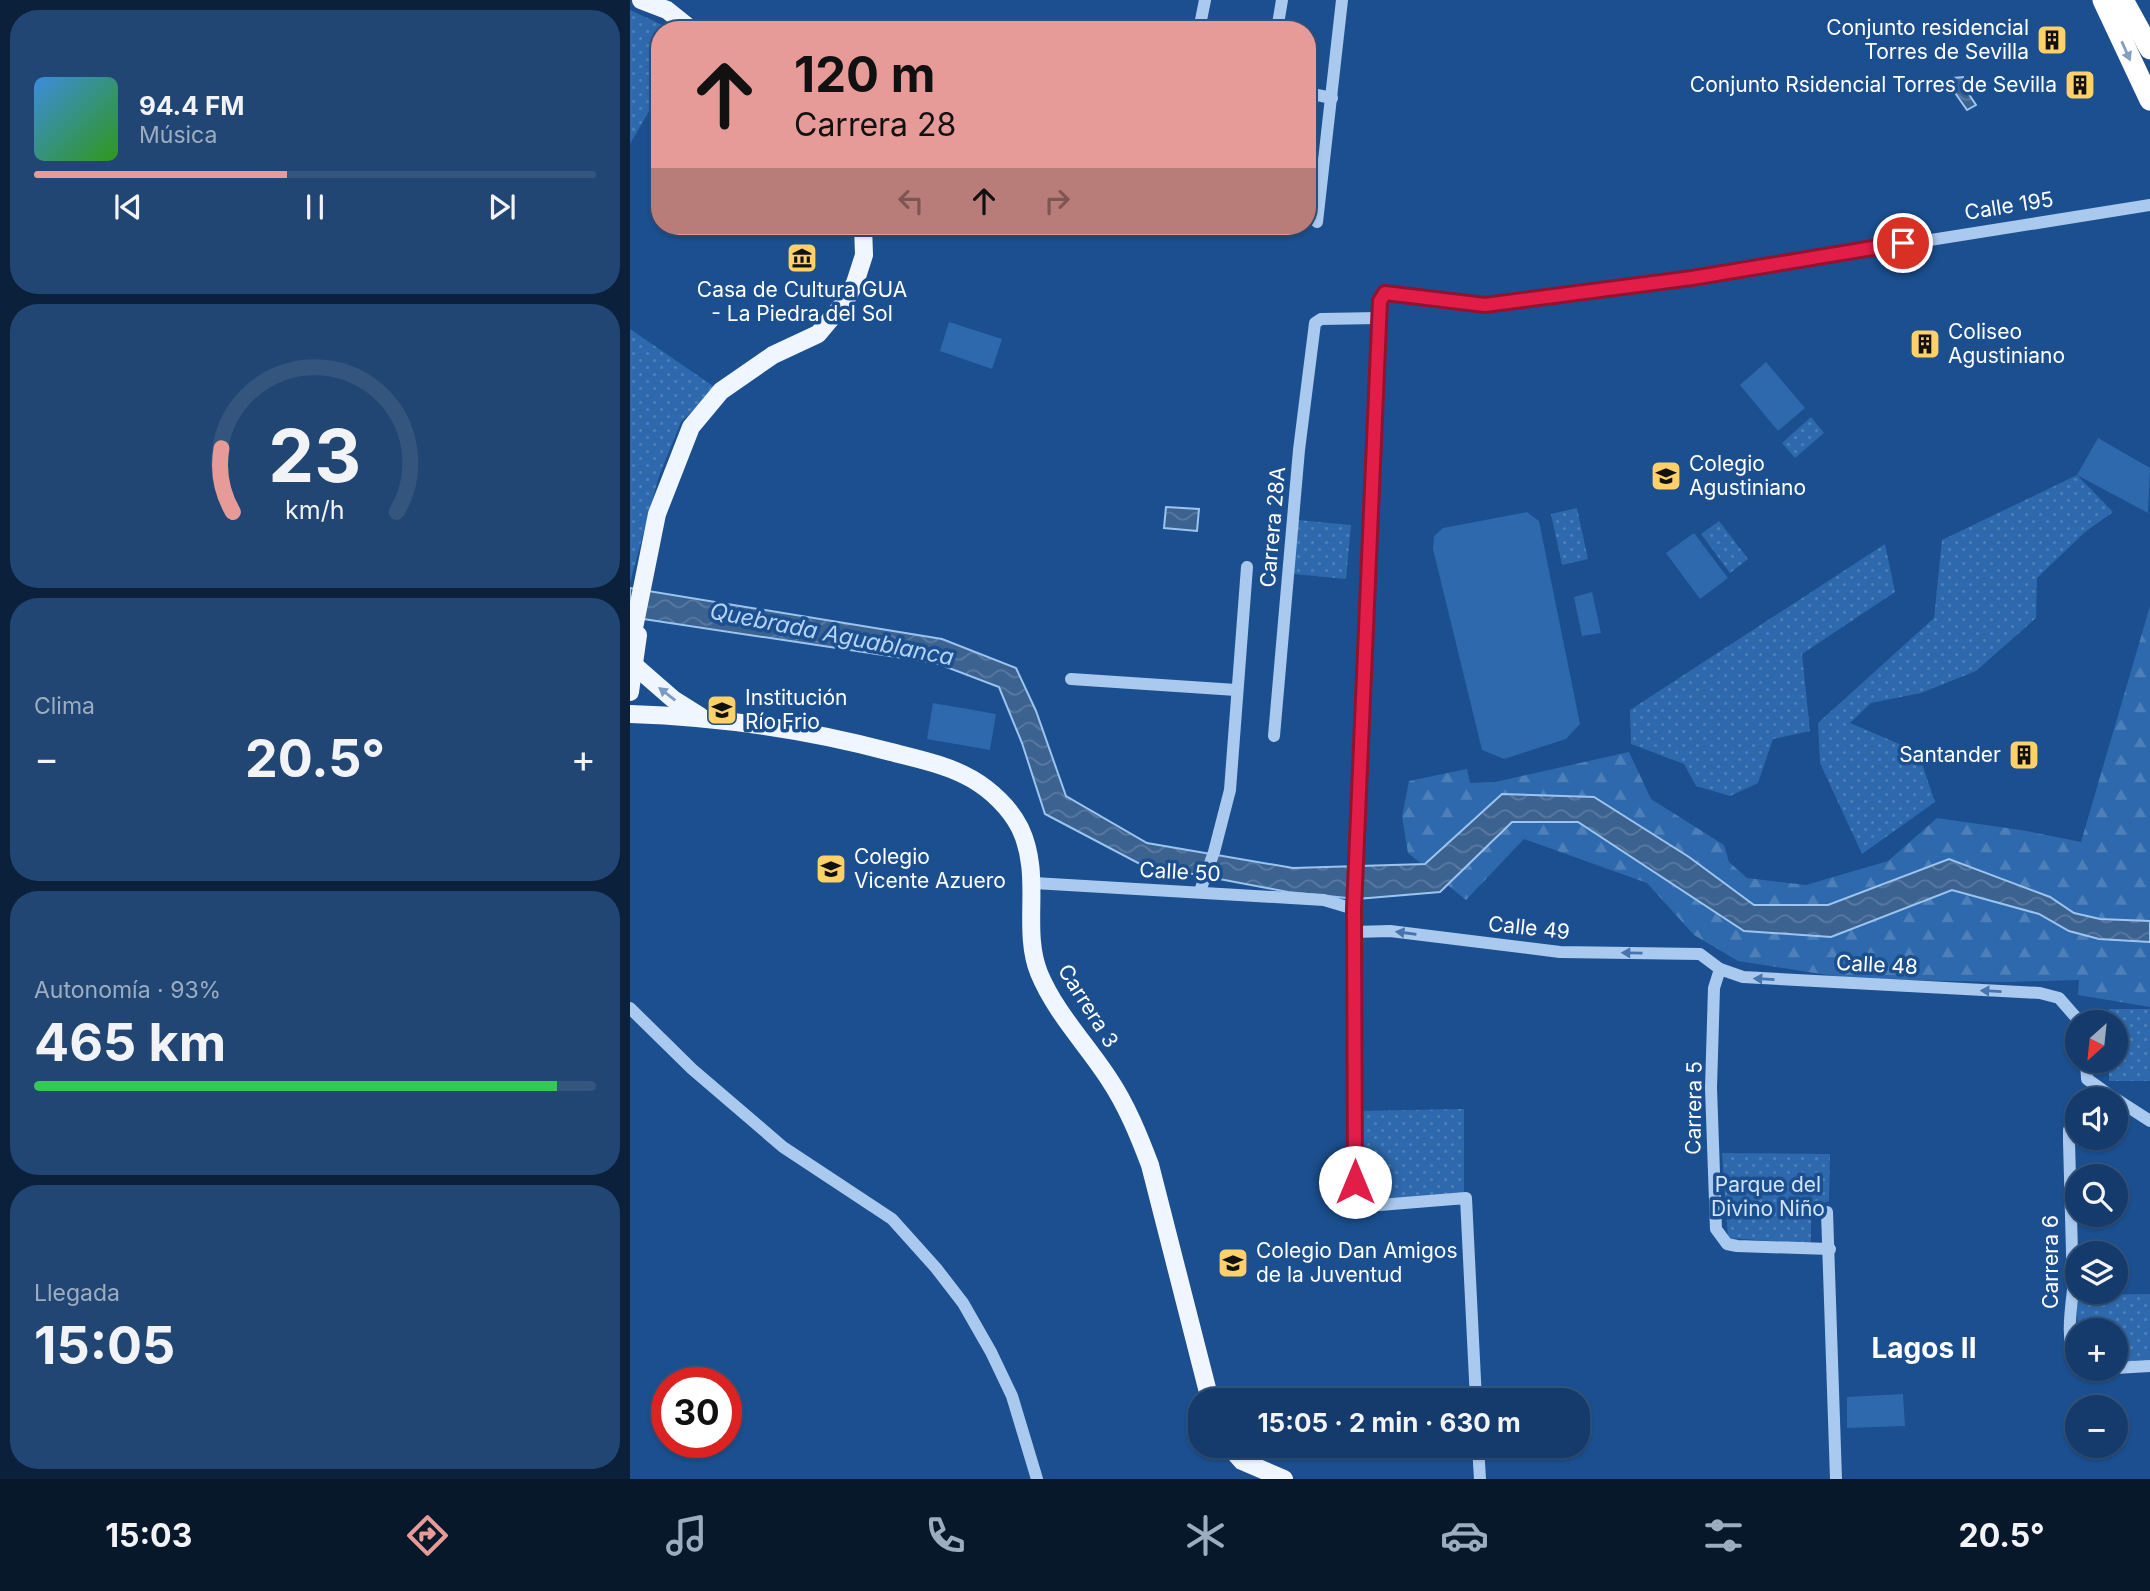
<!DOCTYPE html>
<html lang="es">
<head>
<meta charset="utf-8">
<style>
  :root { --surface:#143b6b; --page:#214673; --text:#f1f3f6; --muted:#9dadc1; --line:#33557e; --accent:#e69b98 }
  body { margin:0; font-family:Inter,sans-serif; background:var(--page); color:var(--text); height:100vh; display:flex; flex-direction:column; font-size:26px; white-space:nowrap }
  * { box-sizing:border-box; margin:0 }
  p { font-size:23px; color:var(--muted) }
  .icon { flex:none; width:38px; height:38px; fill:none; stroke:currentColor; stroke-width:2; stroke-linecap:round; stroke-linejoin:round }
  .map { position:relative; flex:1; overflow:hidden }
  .side { display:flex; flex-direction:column; gap:10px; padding:10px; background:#0b203b; width:630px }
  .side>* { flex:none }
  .banner { position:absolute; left:21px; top:21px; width:665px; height:214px; border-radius:28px; box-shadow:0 2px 5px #0004,0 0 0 2px var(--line); background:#e69b98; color:#111; overflow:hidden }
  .needle { width:46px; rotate:207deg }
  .fabs { position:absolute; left:1435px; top:1010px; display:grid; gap:14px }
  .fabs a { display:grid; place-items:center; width:63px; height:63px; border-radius:50%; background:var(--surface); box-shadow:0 2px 5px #0004,0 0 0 2px var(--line); font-size:35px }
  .speed { position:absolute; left:21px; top:1367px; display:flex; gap:14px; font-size:35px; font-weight:700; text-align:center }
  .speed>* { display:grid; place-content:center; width:91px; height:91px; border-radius:50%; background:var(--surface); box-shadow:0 2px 5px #0004,0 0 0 2px var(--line); line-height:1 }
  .speed .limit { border:10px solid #d22; background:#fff; color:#111 }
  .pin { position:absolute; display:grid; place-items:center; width:60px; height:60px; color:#fff; margin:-30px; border:4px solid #fff; border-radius:50%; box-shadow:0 2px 7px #0007 }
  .me { position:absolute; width:77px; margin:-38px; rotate:0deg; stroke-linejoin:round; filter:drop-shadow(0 0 5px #0008) }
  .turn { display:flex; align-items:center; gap:24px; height:147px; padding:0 28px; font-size:32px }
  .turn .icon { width:91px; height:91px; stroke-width:2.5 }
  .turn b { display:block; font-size:49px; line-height:60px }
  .lanes { display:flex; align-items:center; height:66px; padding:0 28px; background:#0003; justify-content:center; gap:35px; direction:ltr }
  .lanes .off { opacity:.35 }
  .big { font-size:52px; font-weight:700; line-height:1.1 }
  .side .card { flex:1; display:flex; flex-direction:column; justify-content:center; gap:10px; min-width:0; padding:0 24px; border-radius:28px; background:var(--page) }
  .side .dial { align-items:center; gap:0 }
  .dial svg { height:182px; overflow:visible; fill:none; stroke:var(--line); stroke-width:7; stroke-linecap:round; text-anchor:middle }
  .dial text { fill:var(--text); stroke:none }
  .song { display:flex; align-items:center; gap:21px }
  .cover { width:84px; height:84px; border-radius:10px; background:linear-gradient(135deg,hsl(210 70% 55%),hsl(110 70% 35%)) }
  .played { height:7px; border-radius:4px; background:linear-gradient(90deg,var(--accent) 45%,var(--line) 45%) }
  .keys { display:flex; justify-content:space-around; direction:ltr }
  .heat { display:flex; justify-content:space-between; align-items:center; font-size:38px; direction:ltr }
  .charge { height:10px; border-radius:5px; background:linear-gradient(90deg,#34c759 93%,var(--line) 0) }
  .trip { position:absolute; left:558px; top:1388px; width:402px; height:70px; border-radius:28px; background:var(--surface); box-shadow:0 2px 5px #0004,0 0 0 2px var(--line); font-weight:700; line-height:70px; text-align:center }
  .menu { display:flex; height:112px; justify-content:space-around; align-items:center; background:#08182b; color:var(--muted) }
  .menu .icon { width:49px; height:49px }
  .menu .active { color:var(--accent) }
  .menu b { font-size:32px; color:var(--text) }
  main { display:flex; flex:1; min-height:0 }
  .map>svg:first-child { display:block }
</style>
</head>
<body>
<main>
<section class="side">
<div class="card">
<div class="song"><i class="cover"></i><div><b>94.4 FM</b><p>Música</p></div></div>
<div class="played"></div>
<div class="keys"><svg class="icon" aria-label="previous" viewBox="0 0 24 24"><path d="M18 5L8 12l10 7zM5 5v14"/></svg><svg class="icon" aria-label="pause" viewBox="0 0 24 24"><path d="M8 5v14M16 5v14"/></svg><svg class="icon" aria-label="next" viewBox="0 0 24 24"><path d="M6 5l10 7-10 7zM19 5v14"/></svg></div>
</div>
<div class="card dial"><svg viewBox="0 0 100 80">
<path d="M14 69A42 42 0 1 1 86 69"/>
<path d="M14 69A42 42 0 0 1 9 41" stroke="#e69b98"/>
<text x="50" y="56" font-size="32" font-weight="700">23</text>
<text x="50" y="72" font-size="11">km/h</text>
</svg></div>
<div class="card"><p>Clima</p>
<div class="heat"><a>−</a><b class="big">20.5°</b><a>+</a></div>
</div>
<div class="card"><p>Autonomía · 93%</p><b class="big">465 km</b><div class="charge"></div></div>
<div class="card"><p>Llegada</p><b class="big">15:05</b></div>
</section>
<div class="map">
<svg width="1520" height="1479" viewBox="0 0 1520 1479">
  <defs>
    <pattern id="forest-firs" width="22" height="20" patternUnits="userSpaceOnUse" patternTransform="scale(1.75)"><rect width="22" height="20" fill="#2e69ad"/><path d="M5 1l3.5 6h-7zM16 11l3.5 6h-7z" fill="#4d80b9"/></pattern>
    <pattern id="park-dots" width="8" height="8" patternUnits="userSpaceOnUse" patternTransform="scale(1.75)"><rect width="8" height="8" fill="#2e69ad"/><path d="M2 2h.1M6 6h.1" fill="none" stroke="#4d80b9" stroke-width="1.8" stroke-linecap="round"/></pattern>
    <pattern id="water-waves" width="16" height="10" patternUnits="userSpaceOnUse" patternTransform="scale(1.75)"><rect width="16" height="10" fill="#3c6290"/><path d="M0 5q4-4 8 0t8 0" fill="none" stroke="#597aa1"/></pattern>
  </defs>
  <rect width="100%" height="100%" fill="#1b4f8f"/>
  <g fill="#2e69ad">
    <path d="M319 322 372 339 362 369 310 351Z"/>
    <path d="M1136 362 1175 408 1148 431 1110 385Z"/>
    <path d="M1468 438 1520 468 1518 513 1447 475Z"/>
    <path d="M897 512 909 521 950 724 936 739 874 759 852 750 803 549 804 536 813 528Z"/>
    <path d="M1064 533 1098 578 1070 599 1036 553Z"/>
    <path d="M962 592 971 633 952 636 944 597Z"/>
    <path d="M303 703 366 714 360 750 297 739Z"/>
    <path d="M1273 1394 1275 1426 1217 1428V1397Z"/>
  </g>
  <path fill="url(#forest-firs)" d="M1520 606V1007L1448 995 1449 980 1374 982 1223 979 1108 961 1064 935 1017 883 894 839 836 900 778 853 772 817 779 781 837 769 840 783 865 782 999 752 1021 799 1094 845 1099 862 1117 878 1176 885 1258 861 1307 818 1391 830 1451 842Z"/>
  <g fill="url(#park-dots)">
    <path d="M0 10 43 30H30V92L0 144Z"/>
    <path d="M0 329 86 388 51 422 29 476 0 583Z"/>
    <path d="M1181 417 1194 433 1165 458 1152 443Z"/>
    <path d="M1447 475 1483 512 1455 532 1407 578 1406 618 1346 671 1291 693 1241 703 1220 723 1288 752 1305 802 1232 854 1190 763 1188 723 1304 618 1312 540Z"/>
    <path d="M947 508 958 559 932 565 921 514Z"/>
    <path d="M668 520 721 525 716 579 664 574Z"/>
    <path d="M1089 521 1118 559 1100 573 1071 534Z"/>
    <path d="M1255 544 1265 592 1172 654 1180 731 1143 739 1128 783 1100 796 1066 786 1054 764 1001 744 1000 710Z"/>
    <path d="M1479 1009H1520V1081H1479V1061L1486 1060V1022H1479Z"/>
    <path d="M834 1109V1194L731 1202 728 1111Z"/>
    <path d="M1092 1153 1200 1154 1199 1201 1181 1208V1244L1098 1238Z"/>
    <path d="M1520 1294V1365L1486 1366V1330H1448L1446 1295Z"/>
  </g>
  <g fill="url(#water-waves)" stroke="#9cc4f0" stroke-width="2">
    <path d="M1333 77 1334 87 1346 105 1337 110 1321 87 1323 78Z"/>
    <path d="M536 507 569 509 567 531 534 528Z"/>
    <path d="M0 588 312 639 386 668 406 711 436 796 517 843 663 868 795 864 872 794 964 797 1059 857 1124 905H1198L1319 859 1420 897 1444 913 1470 919 1520 921V942L1469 939 1439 931 1409 914 1322 890 1201 937 1114 931 948 822H882L810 892 727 899 658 892 510 864 415 814 392 743 369 687 306 663 0 617Z"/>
  </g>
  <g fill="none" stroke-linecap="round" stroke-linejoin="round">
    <g stroke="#a9c9ee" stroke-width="12">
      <path d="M569 30 575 0"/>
      <path d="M647 30 652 0"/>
      <path d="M677 93 702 98"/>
      <path d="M687 222 712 0"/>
      <path d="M441 679 606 690"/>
      <path d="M644 736 669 450 685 323 691 319 749 318"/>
      <path d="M404 883 694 900 724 909"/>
      <path d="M570 891 584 852 600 790 617 567"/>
      <path d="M724 932 760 931 930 952 1070 954 1090 969 1113 977 1410 993 1429 998 1450 1022"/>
      <path d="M1090 969 1084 988 1081 1088 1086 1229 1097 1244 1107 1246 1200 1249"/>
      <path d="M0 1008 62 1069 153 1147 262 1219 306 1268 333 1303 361 1352 382 1396 407 1479"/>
      <path d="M1456 1060 1457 1079 1485 1099"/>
      <path d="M1486 1099 1520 1121"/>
      <path d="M1447 1117 1439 1130V1141L1443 1290C1440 1314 1436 1344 1447 1366"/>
      <path d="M1197 1212 1206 1479"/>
      <path d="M1448 1368H1473"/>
      <path d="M1486 1368 1520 1366"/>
      <path d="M846 1400 836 1198 725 1207 724 909 750 301 755 293 855 305 1062 278 1520 205"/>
      <path d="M848 1446 850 1479"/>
    </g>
    <g stroke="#f0f6ff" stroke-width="18">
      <path d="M11 0 37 10 62 30"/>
      <path d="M0 648 27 514 61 427 91 391 143 355 188 334 214 303 225 283 234 255 233 226"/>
      <path d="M4 665 43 699 70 716"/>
      <path d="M0 692 8 635"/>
      <path d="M0 714C89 717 175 729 261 752 288 759 318 765 342 779 361 790 380 808 390 828 413 876 391 928 409 973 425 1012 457 1045 479 1079 497 1106 509 1136 520 1165L580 1400"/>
      <path d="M599 1446 612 1461 654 1479"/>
    </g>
    <g stroke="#fff" stroke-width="21">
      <path d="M1473 0 1520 100"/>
      <path d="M1493 0 1520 49"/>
    </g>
  </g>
  <defs><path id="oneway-solid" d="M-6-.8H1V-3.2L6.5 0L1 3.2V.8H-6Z" transform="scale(1.75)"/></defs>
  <use fill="#829ec1" href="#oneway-solid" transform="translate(1496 51) rotate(66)"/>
  <use fill="#7b9ac1" href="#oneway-solid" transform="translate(37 694) rotate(-142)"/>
  <g fill="#4674ac">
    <use href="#oneway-solid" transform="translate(776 933) rotate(-172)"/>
    <use href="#oneway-solid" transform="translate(1002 953) rotate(-179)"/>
    <use href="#oneway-solid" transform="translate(1134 979) rotate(-177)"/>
    <use href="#oneway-solid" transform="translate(1361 991) rotate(-177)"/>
  </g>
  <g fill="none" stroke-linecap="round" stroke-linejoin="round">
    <g stroke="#92132f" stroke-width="18">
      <path id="route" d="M725 1182 724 909 750 301 755 293 855 305 1062 278 1273 243"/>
    </g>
    <use href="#route" stroke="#e11d48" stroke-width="12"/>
  </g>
  <defs>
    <g id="building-square" transform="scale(1.575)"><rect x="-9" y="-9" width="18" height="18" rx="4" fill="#ffd166" stroke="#1b4f8f"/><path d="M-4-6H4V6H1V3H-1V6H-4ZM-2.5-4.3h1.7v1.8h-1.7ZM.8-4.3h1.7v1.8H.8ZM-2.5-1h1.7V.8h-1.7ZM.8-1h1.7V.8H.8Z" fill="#111"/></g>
    <g id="museum-square" transform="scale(1.575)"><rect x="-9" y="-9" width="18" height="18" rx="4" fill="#ffd166" stroke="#1b4f8f"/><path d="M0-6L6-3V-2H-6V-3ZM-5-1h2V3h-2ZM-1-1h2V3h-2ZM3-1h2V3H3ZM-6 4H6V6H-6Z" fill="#111"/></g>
    <g id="school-square" transform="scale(1.575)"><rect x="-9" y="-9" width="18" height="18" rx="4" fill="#ffd166" stroke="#1b4f8f"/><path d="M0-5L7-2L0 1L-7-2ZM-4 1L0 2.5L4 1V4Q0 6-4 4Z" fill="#111"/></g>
  </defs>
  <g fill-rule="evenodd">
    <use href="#building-square" x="1422" y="40"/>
    <use href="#building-square" x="1450" y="85"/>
    <use href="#museum-square" x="172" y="258"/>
    <use href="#building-square" x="1295" y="344"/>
    <use href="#school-square" x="1036" y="476"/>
    <use href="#school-square" x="92" y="710"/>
    <use href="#building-square" x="1394" y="755"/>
    <use href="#school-square" x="201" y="869"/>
    <use href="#school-square" x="603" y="1263"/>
  </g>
  <g text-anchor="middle" stroke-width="7" stroke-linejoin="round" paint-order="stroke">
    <g font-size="21" fill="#fff" stroke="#1b4f8f" text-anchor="start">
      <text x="1399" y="35" text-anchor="end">Conjunto residencial<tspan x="1399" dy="24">Torres de Sevilla</tspan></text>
      <text x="1427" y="92" text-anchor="end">Conjunto Rsidencial Torres de Sevilla</text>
      <text x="172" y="297" text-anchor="middle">Casa de Cultura GUA<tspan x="172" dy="24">- La Piedra del Sol</tspan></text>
      <text x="1318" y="339">Coliseo<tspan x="1318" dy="24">Agustiniano</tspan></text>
      <text x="1059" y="471">Colegio<tspan x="1059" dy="24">Agustiniano</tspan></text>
      <text x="115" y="705">Institución<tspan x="115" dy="24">Río Frio</tspan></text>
      <text x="1371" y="762" text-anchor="end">Santander</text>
      <text x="224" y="864">Colegio<tspan x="224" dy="24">Vicente Azuero</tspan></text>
      <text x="626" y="1258">Colegio Dan Amigos<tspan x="626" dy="24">de la Juventud</tspan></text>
    </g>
    <g font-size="21" fill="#fff" stroke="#1b4f8f">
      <text transform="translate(1379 206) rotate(-9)" y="7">Calle 195</text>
      <text transform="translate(643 527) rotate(-85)" y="7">Carrera 28A</text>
      <text transform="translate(550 872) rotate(3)" y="7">Calle 50</text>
      <text transform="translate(899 928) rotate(6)" y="7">Calle 49</text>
      <text transform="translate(1247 965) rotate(3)" y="7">Calle 48</text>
      <text transform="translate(458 1006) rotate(58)" y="7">Carrera 3</text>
      <text transform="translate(1064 1108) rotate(-89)" y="7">Carrera 5</text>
      <text transform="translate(1421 1262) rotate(-90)" y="7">Carrera 6</text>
    </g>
    <g font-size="21" fill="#cfe3fa" stroke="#1b4f8f">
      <text x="1138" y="1192">Parque del<tspan x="1138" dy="24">Divino Niño</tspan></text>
    </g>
    <g font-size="23" font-style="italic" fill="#b5d3f5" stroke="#1b4f8f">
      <text transform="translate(202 634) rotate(11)" y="8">Quebrada Aguablanca</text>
    </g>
    <g font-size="28" font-weight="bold" fill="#fff" stroke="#1b4f8f">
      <text x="1294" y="1358">Lagos II</text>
    </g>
  </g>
</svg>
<div class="fabs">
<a><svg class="needle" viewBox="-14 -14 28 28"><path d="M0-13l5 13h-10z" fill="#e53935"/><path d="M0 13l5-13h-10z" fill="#9dadc1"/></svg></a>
<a><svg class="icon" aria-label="sound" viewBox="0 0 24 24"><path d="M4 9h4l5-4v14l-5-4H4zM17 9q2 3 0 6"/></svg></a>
<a><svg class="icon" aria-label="search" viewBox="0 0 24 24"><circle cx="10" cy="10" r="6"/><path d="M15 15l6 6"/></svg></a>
<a><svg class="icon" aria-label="layers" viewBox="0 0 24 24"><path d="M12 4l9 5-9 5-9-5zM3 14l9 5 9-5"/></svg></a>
<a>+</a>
<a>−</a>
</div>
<div class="speed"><div class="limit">30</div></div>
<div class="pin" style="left:1273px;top:243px;background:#d93025"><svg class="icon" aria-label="arrive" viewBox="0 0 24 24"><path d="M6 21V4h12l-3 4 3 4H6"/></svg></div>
<svg class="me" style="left:725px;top:1182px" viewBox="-20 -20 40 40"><circle r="19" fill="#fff"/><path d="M0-13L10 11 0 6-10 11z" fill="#e11d48"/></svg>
<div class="trip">15:05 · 2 min · 630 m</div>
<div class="banner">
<div class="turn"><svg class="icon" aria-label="ahead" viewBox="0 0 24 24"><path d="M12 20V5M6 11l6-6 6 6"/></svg><div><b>120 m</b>Carrera 28</div></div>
<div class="lanes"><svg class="icon off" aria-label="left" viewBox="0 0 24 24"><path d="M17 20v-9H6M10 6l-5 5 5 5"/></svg><svg class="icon" aria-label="ahead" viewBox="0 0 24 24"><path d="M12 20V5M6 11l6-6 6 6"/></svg><svg class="icon off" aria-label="right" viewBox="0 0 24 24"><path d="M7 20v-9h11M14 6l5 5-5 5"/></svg></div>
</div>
</div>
</main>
<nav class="menu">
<b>15:03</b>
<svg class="icon active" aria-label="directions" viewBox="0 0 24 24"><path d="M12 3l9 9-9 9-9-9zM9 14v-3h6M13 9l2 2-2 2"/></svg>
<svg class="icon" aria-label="music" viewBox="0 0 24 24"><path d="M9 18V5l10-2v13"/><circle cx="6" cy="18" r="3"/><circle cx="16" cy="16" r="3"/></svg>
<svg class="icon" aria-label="phone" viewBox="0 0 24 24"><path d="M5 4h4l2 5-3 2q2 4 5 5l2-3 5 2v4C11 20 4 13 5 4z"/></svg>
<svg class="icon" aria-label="climate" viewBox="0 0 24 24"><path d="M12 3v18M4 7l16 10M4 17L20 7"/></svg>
<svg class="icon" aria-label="car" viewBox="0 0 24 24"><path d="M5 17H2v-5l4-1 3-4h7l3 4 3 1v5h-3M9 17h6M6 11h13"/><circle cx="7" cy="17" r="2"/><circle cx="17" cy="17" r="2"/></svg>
<svg class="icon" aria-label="filters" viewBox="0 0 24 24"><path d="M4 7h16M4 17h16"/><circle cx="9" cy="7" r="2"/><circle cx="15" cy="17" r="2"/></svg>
<b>20.5°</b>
</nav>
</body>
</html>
